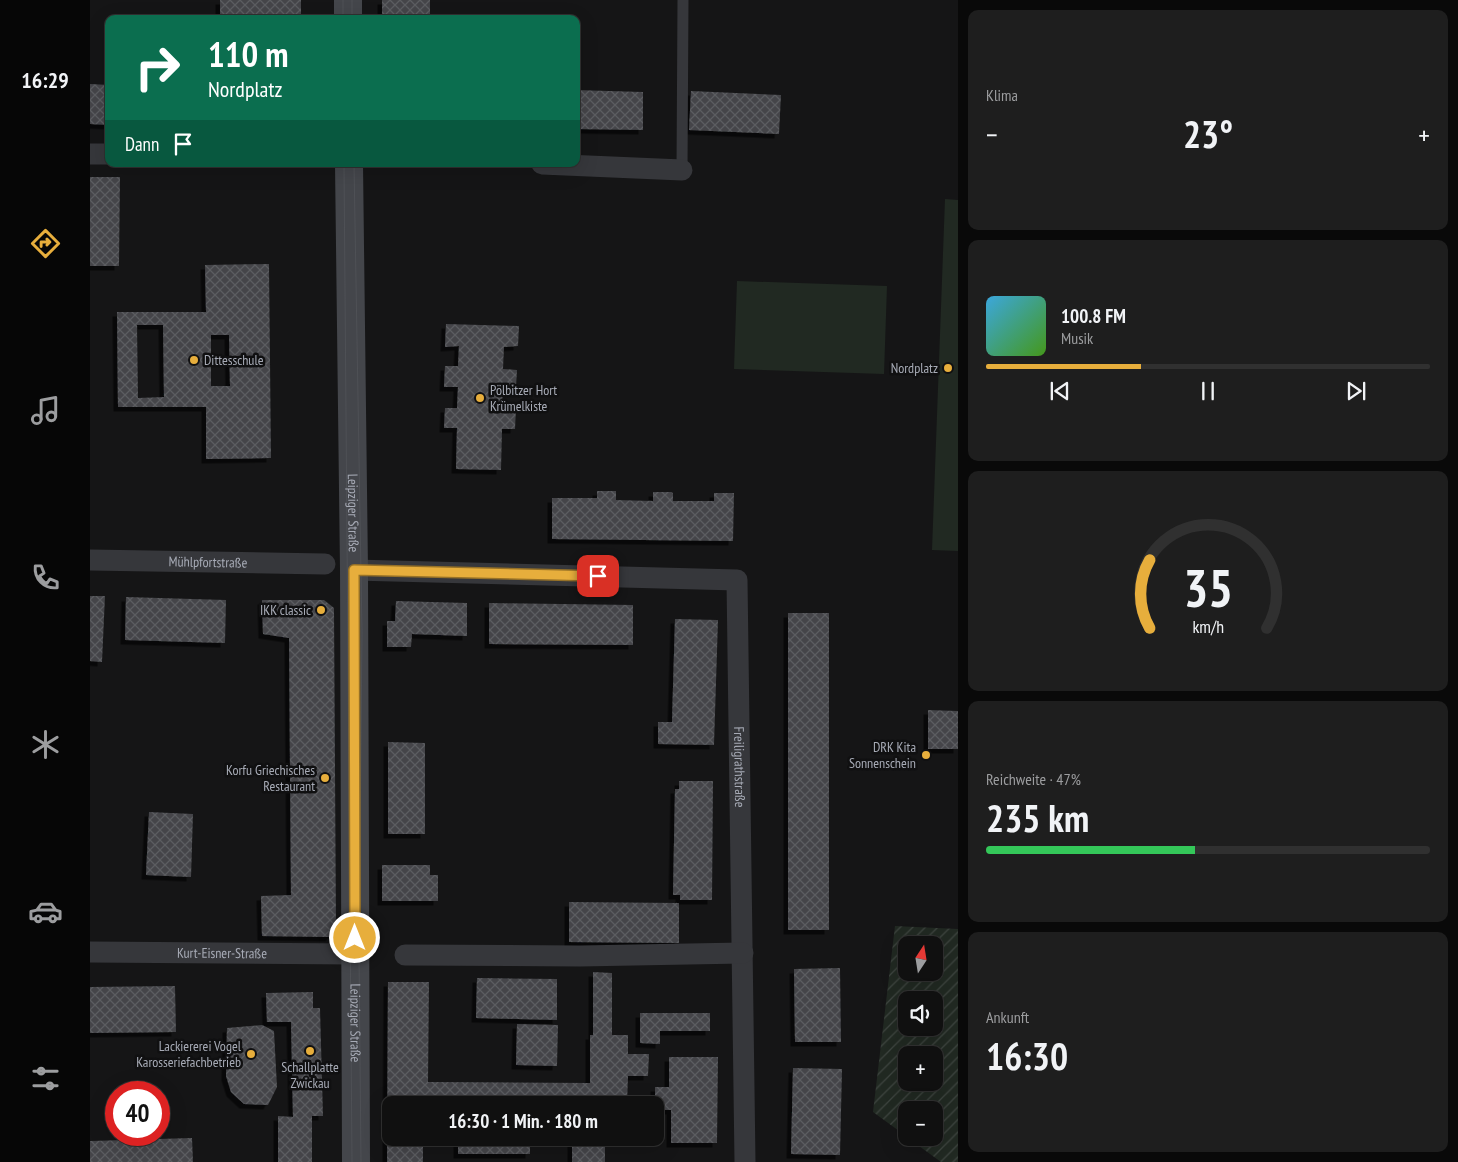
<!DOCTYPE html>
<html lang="de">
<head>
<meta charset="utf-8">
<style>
  :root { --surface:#101010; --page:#1e1e1e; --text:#f1f3f6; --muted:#9c9d9f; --line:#303030; --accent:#e7ae3c }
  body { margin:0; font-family:"PT Sans Narrow",sans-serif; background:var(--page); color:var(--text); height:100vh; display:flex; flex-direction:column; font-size:19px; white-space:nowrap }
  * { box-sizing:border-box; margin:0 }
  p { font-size:16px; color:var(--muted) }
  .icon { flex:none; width:28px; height:28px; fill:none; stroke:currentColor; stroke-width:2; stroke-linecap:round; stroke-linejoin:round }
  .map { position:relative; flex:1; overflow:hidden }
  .panel { display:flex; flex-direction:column; gap:10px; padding:10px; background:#090909; width:500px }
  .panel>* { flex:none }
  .guide { position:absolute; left:15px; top:15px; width:475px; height:152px; border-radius:10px; box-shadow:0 5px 20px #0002,0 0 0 1px var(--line); background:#0b6e4f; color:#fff; overflow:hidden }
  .needle { width:32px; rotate:12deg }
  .controls { position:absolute; left:808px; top:936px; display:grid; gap:10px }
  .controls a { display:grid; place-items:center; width:45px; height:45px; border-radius:10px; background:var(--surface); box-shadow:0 5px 20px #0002,0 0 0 1px var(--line); font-size:25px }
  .speed { position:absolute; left:15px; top:1081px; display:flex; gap:10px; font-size:25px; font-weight:700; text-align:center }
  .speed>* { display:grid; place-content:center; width:65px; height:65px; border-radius:50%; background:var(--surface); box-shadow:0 5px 20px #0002,0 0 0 1px var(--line); line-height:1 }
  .speed .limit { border:8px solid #d22; background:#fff; color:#111 }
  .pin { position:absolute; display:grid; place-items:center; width:42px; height:42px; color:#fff; margin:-21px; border-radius:10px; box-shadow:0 2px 8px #0006 }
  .me { position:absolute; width:55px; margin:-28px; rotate:0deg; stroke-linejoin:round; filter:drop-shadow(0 0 4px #0008) }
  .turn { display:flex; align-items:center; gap:18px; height:105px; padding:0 20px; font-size:22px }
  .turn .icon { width:65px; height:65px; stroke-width:2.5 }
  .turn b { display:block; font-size:35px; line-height:42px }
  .then { display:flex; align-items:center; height:48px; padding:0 20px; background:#0003; gap:10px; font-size:19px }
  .big { font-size:38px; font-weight:600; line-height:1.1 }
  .panel .card { flex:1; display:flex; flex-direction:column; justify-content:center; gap:8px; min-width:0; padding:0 18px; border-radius:10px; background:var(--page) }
  .panel .dial { align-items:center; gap:0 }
  .dial svg { height:130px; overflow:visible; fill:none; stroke:var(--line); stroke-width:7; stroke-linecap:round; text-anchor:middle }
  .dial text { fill:var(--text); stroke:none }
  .song { display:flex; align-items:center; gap:15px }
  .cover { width:60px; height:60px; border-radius:8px; background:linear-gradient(135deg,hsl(200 70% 55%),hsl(100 70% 35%)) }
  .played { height:5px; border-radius:2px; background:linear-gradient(90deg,var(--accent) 35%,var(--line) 35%) }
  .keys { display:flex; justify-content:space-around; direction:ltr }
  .heat { display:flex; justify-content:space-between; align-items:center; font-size:28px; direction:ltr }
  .charge { height:8px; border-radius:4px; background:linear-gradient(90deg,#34c759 47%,var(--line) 0) }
  .trip { position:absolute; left:292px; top:1096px; width:282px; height:50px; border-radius:10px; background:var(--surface); box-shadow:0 5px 20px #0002,0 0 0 1px var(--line); font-weight:600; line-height:50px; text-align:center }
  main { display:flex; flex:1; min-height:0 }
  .dock { display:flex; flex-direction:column; width:90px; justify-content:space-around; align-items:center; background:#060606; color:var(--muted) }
  .dock .icon { width:35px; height:35px }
  .dock .on { color:var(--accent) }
  .dock b { font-size:22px; color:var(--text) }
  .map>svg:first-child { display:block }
</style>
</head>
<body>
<main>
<nav class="dock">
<b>16:29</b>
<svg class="icon on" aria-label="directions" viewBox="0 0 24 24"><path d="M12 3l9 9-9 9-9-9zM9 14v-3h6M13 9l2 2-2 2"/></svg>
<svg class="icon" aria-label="music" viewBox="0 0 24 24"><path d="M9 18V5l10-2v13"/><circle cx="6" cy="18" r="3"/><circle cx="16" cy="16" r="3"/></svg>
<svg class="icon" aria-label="phone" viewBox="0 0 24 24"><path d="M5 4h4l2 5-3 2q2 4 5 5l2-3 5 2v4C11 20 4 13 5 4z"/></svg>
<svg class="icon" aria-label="climate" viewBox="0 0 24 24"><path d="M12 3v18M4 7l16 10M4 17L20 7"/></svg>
<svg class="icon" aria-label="car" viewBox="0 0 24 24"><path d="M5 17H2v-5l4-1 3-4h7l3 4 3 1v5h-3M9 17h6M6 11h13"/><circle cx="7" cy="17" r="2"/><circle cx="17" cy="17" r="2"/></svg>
<svg class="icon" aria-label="filters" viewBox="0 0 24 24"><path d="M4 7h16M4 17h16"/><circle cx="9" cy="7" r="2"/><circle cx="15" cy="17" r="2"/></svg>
</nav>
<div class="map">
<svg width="868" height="1162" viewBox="0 0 868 1162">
  <defs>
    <pattern id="garden-furrows" width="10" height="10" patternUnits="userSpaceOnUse" patternTransform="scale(1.25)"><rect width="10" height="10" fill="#212922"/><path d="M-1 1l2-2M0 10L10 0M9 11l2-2" fill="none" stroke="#3e4540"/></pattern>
    <pattern id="building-cross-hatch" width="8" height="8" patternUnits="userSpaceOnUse" patternTransform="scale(1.25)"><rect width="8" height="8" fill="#444549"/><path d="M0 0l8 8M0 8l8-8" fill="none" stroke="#5c5d61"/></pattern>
    <filter id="shadow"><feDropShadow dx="-4.5" dy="4.5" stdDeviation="0" flood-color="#0009"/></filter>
  </defs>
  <rect width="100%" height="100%" fill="#151516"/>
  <path fill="url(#garden-furrows)" fill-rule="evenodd" d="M805 926 868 929V1162H851L818 1138H844V1110H816V1136L783 1112ZM816 945H844V972H816ZM816 1000H844V1028H816ZM816 1055H844V1082H816Z"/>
  <g fill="#212922">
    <path d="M855 199 868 200V551L842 550Z"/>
    <path d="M647 281 797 286 794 374 644 369Z"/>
  </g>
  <g fill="url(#building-cross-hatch)" fill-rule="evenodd" filter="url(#shadow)">
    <rect x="130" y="0" width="81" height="19"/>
    <rect x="292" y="0" width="48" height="19"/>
    <path d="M0 84 19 85V125L0 124Z"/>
    <path d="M486 90 553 92V130L486 129Z"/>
    <path d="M601 91 691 95 689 134 599 130Z"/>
    <path d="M0 177H30L29 266H0Z"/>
    <path d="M179 264 181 458 116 459V407H28L27 312H116L115 265ZM47 325H73L74 397 48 398ZM121 335H139L140 386H121Z"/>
    <path d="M356 324 429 326 428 346 414 347 413 369 427 370 426 387H413L412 408H426L425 429H412L411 470 366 469 367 428H354L355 408H367L368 387H354L355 366H368L369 346 355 347Z"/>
    <path d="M507 491H526V500L563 501V492H581L583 493V501H624V493H644L643 541 462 539V498H507Z"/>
    <path d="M0 596H15L12 662 0 661Z"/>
    <path d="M36 597 136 600 135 643 35 640Z"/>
    <path d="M172 600H234L244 608 246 930 240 937 172 936 171 896 201 895 199 638 173 634Z"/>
    <path d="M306 601 377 603V636L322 634 321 647H297V621H305Z"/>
    <path d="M399 603 543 605V645L399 644Z"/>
    <rect x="698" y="613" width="41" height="317"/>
    <path d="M585 619 628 620 624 745 568 744V722H582Z"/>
    <path d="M838 710 868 711V749H838Z"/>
    <path d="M298 742 335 743V834H298Z"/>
    <path d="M589 781H623L622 900H590V895H583L585 789H589Z"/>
    <path d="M59 812 103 814 101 877 56 875Z"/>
    <path d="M292 865H340V875H348V901H292Z"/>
    <path d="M479 902 589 903V943L479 942Z"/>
    <path d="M750 968 751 1042H705L704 969Z"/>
    <path d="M503 972 522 973V1035H538V1054H559L558 1076H538L537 1105H301V1138H340V1142H333V1162H297L298 982H339L338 1082 500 1083V1035H503Z"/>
    <path d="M387 978 467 979V1020L386 1018Z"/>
    <path d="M85 986 86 1032 0 1033V987Z"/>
    <path d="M223 992V1008H230L233 1116H222V1162H188V1116L203 1117 201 1022H177L176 993Z"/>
    <path d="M550 1013H620V1031H570V1044L550 1043Z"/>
    <path d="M427 1024 468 1025 467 1066 426 1065Z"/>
    <path d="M172 1025 184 1031 187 1087 178 1105 154 1104 141 1092 136 1076 137 1028Z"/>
    <path d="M579 1057H628L627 1143H581V1110H566V1105H565V1087H579Z"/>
    <path d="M703 1068 752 1069 750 1155 701 1154Z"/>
    <path d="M102 1138 103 1162H0V1141Z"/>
    <rect x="368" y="1138" width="72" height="16"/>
    <rect x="482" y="1138" width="33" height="24"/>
  </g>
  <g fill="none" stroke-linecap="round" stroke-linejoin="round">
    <path stroke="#36373b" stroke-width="11" d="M592 170 593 0"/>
    <g stroke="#36373b" stroke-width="21">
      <path d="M0 154H19"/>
      <path d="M452 164 592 170"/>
      <path id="s1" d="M0 560 235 564"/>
      <path id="s2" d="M264 570 647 580 655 1162"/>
      <path id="s3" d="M0 952 265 954"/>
      <path d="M315 955 490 956 653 953"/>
    </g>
    <g stroke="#44464b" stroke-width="28">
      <path d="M258 0V19"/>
      <path id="s4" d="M259 164 264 570 266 1162"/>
    </g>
    <g stroke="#4f5156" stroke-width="1">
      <path d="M253 0V19"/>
      <path d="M262 0V19"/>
      <path d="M254 164 262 1162"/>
      <path d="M264 164 272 632 269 954 271 1162"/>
    </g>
  </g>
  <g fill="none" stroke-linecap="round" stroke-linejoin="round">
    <g stroke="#967127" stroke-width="12">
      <path id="route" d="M265 938 264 570 508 576"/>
    </g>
    <use href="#route" stroke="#e7ae3c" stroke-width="9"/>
  </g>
  <g fill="#e7ae3c" stroke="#101011" stroke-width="2">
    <circle cx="104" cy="360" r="5"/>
    <circle cx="858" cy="368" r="5"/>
    <circle cx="390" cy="398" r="5"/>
    <circle cx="231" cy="610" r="5"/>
    <circle cx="836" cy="755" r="5"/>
    <circle cx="235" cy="778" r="5"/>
    <circle cx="220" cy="1051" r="5"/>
    <circle cx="161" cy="1054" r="5"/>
  </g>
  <g text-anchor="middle" stroke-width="5" stroke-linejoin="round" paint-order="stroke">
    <g font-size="14" fill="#a7abb6" stroke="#101011" text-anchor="end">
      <text x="114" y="365" text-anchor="start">Dittesschule</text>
      <text x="848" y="373">Nordplatz</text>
      <text x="400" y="395" text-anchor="start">Pölbitzer Hort<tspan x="400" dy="16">Krümelkiste</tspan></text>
      <text x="221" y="615">IKK classic</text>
      <text x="826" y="752">DRK Kita<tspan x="826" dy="16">Sonnenschein</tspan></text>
      <text x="225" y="775">Korfu Griechisches<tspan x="225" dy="16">Restaurant</tspan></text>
      <text x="151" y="1051">Lackiererei Vogel<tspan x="151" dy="16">Karosseriefachbetrieb</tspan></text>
      <text x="220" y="1072" text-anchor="middle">Schallplatte<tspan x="220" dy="16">Zwickau</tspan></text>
    </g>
    <g font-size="14" fill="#a7abb6" stroke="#101011">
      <text dy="5" stroke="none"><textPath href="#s4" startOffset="349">Leipziger Straße</textPath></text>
      <text dy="5" stroke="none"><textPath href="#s1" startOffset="118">Mühlpfortstraße</textPath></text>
      <text dy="5" stroke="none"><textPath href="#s2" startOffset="570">Freiligrathstraße</textPath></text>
      <text dy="5" stroke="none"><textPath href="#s3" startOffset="132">Kurt-Eisner-Straße</textPath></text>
      <text dy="5" stroke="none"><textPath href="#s4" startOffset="859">Leipziger Straße</textPath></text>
    </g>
  </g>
</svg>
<div class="controls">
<a><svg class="needle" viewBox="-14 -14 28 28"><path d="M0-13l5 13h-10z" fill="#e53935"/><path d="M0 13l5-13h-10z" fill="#9c9d9f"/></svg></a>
<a><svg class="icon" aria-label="sound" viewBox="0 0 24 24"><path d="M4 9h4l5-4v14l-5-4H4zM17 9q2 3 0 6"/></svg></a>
<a>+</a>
<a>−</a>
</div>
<div class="speed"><div class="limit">40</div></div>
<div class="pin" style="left:508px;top:576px;background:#d93025"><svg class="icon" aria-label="arrive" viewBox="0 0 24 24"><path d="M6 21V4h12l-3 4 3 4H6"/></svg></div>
<svg class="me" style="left:265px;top:938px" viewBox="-20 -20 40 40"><circle r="17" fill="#e7ae3c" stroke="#fff" stroke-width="3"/><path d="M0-11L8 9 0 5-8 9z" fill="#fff"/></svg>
<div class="trip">16:30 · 1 Min. · 180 m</div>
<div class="guide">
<div class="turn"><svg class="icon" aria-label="right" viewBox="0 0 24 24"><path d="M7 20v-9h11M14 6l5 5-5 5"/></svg><div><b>110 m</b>Nordplatz</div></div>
<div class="then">Dann<svg class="icon" aria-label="arrive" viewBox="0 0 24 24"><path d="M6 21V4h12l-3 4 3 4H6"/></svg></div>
</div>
</div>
<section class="panel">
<div class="card"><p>Klima</p>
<div class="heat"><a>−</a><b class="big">23°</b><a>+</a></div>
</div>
<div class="card">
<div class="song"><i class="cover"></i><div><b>100.8 FM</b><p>Musik</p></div></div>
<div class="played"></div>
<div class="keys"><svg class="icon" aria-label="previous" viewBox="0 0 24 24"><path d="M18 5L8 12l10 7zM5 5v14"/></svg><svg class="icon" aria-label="pause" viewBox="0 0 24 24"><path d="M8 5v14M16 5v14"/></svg><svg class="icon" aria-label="next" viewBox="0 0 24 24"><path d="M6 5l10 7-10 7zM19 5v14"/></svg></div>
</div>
<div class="card dial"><svg viewBox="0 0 100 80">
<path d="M14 69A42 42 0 1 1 86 69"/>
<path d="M14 69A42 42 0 0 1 14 27" stroke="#e7ae3c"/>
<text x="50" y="56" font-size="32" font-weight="700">35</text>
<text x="50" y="72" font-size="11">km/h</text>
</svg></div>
<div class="card"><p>Reichweite · 47%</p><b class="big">235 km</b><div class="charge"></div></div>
<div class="card"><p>Ankunft</p><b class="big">16:30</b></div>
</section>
</main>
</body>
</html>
